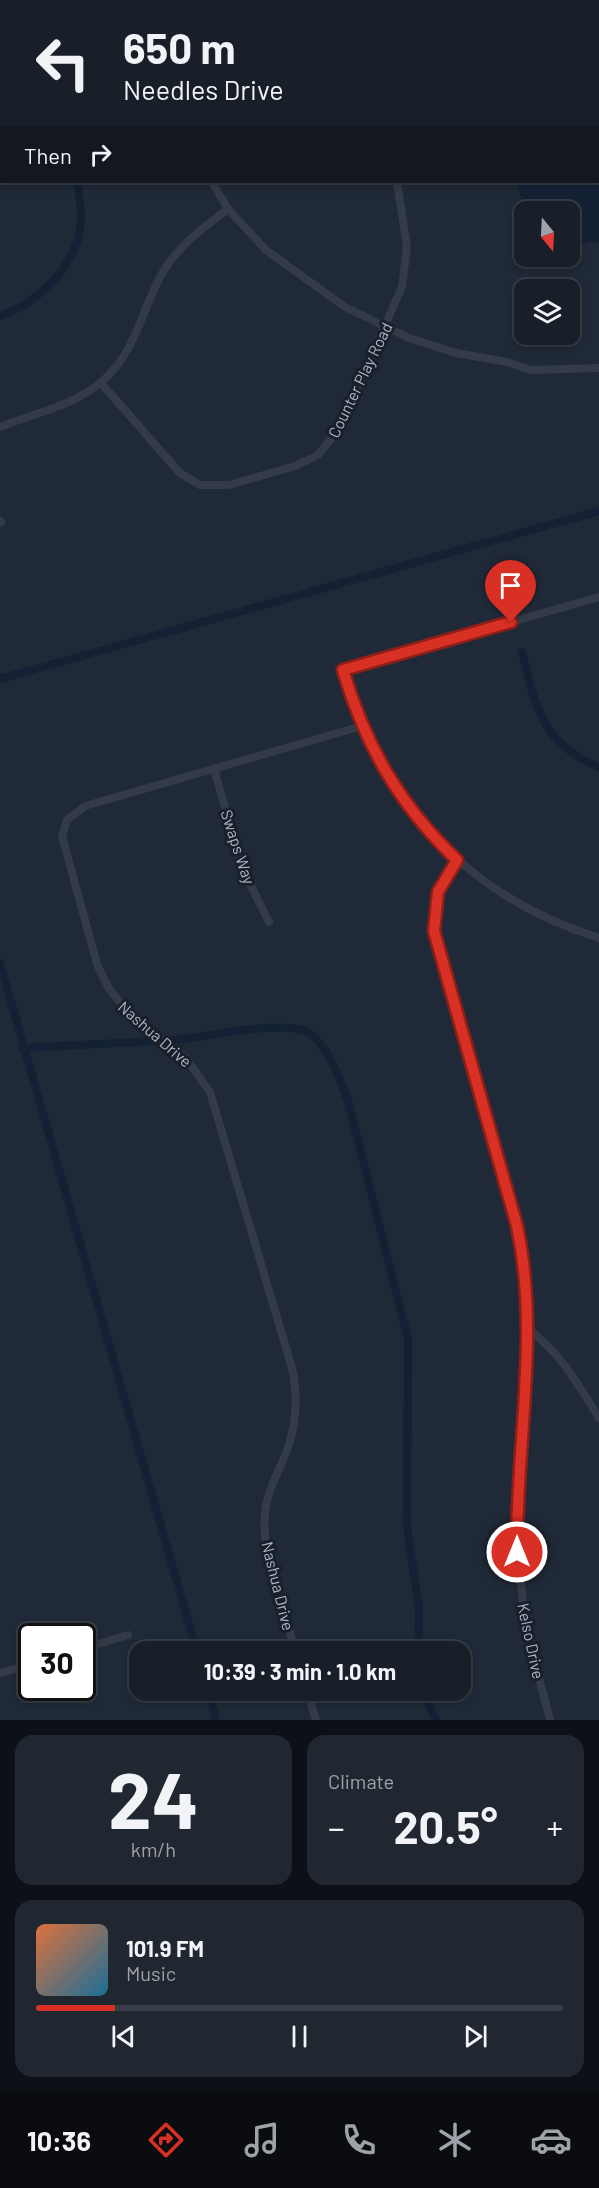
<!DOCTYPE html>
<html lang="en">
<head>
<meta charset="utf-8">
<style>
  :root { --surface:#181f29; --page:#212731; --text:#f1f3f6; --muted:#9fa2a8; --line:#363d46; --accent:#d93025 }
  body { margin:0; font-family:Barlow,sans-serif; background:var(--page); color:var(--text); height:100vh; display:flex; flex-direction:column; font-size:22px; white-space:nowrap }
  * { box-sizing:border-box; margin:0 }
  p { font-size:20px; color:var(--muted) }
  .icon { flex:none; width:33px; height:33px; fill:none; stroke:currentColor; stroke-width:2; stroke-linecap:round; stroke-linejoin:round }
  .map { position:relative; height:1720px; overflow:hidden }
  .panel { display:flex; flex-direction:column; gap:15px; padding:15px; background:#0d1117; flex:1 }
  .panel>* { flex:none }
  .top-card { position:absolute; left:0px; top:0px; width:600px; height:183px; box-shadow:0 3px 9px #0003,0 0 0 2px var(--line); background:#181f29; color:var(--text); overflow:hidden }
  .needle { width:39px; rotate:162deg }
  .fabs { position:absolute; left:514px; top:201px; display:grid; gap:12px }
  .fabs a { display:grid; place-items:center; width:66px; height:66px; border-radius:12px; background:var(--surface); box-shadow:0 3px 9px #0003,0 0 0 2px var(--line); font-size:30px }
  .speed { position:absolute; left:18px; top:1623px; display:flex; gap:12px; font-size:30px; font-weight:700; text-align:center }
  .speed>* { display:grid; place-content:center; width:78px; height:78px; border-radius:50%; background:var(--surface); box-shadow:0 3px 9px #0003,0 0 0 2px var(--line); line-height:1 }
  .speed .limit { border:3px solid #111; border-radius:9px; background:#fff; color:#111 }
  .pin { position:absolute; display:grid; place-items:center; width:51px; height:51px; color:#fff; margin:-62px -26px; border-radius:50% 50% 50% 0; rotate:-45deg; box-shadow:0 0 6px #0007 }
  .pin .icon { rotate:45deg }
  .me { position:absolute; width:66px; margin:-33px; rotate:0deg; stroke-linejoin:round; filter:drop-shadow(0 0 4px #0008) }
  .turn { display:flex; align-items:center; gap:21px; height:126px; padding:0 24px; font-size:27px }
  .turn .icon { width:78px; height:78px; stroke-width:2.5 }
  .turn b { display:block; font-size:42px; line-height:51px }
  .then { display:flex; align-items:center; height:57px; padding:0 24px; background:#0003; gap:12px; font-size:22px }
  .big { font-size:45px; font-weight:700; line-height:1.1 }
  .panel .tile { flex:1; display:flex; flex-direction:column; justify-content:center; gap:9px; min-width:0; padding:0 21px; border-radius:18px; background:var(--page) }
  .panel .dial { align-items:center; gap:0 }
  .dial b { font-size:78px; line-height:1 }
  .song { display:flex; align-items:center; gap:18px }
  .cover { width:72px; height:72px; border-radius:9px; background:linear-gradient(135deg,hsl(20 70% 55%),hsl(200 70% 35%)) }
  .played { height:6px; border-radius:3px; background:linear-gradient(90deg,var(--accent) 15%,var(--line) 15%) }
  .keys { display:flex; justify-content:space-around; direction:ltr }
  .heat { display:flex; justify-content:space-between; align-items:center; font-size:33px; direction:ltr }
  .panel .tiles { flex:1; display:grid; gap:15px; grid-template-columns:1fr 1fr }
  .tile:last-child { grid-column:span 2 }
  .trip { position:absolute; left:129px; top:1641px; width:342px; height:60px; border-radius:18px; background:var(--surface); box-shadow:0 3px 9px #0003,0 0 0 2px var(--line); font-weight:700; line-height:60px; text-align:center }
  .menu { display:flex; height:96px; justify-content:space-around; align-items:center; background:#0a0c10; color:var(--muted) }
  .menu .icon { width:42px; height:42px }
  .menu .current { color:var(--accent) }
  .menu b { font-size:27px; color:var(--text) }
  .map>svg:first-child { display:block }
</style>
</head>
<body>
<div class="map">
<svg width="599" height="1720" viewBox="0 0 599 1720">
  <rect width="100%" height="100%" fill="#202937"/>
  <path fill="#142034" d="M599 136V242L570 244V212H525L517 182H598Z"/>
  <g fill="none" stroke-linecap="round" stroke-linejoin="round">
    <g stroke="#142034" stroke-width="8">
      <path d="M0 316C36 304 74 268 80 229 82 215 80 195 77 182"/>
      <path d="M522 652C536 707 541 743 599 767"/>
      <path d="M0 679 599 511"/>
      <path d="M0 963 197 1652"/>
      <path d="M173 1040C202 1038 288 1018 309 1033 330 1048 339 1078 348 1101L408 1339 407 1527 419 1608 418 1652"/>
      <path d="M23 1048 156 1041"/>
      <path d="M208 1690 216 1720"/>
      <path d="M422 1690 436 1720"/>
    </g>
    <g stroke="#343b48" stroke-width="8">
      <path d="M141 0V2"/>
      <path d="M562 0 567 2"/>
      <path d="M90 2 96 0"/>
      <path d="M340 2V0"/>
      <path d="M428 2V0"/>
      <path d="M598 12H599"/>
      <path d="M0 27H2"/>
      <path d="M212 182 228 209 266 250 345 307 409 338 456 353 507 362 531 370 599 368"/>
      <path d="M101 383 180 473 200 485H229L295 466 318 455 339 429 402 287 407 247 397 182"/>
      <path d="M0 427C34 413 71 407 100 383 136 354 141 310 163 272 178 246 204 227 228 209"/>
      <path d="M0 521 1 522"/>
      <path d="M599 597 343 670C383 803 465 896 599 938"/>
      <path d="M214 769 243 870 269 922"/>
      <path d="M457 860 438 893 434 931 522 1249 527 1314 517 1552 527 1632 550 1720"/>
      <path d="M527 1328C561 1353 577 1383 599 1418"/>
      <path d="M82 1649 128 1635"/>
      <path d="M296 1652C283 1608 261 1559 265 1513 267 1491 278 1473 286 1453 297 1425 298 1397 292 1368L210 1092 185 1057 136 1021 109 989 97 964 62 836 67 820 85 806 362 726"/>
      <path d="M0 1673 32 1664"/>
      <path d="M307 1690 316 1720"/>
    </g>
  </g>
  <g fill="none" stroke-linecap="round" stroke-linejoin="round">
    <g stroke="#8d1f18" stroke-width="15">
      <path id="route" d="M511 622 343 670C365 745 400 806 457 860L438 892 434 931 517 1226C540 1333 516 1444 517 1552"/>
    </g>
    <use href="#route" stroke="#d93025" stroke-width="10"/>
  </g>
  <g text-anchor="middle" stroke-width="6" stroke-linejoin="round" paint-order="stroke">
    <g font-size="16" fill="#aeb6c4" stroke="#19202c">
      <text transform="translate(360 380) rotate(-64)" y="6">Counter Play Road</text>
      <text transform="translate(238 847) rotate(72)" y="6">Swaps Way</text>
      <text transform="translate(155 1034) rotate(41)" y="6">Nashua Drive</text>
      <text transform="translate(278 1586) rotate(76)" y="6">Nashua Drive</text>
      <text transform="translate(531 1641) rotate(78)" y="6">Kelso Drive</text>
    </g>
  </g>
</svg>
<div class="fabs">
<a><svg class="needle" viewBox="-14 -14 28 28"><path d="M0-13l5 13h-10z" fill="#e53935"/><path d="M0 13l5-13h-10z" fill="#9fa2a8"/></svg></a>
<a><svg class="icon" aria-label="layers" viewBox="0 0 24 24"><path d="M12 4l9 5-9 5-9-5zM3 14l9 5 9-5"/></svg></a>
</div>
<div class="speed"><div class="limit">30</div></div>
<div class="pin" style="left:511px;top:622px;background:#d93025"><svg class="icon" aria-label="arrive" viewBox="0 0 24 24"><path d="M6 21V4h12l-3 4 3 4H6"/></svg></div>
<svg class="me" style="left:517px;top:1552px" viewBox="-20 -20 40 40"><circle r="17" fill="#d93025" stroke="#fff" stroke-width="3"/><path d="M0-11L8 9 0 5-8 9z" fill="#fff"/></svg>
<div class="trip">10:39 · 3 min · 1.0 km</div>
<div class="top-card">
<div class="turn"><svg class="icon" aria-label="left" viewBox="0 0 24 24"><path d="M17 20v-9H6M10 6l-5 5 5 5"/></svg><div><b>650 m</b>Needles Drive</div></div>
<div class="then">Then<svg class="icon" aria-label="right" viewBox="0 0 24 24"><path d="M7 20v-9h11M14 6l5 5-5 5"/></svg></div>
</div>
</div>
<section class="panel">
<div class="tiles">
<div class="tile dial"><b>24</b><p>km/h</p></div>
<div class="tile"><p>Climate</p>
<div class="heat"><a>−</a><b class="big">20.5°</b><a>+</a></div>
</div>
<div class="tile">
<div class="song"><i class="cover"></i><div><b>101.9 FM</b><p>Music</p></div></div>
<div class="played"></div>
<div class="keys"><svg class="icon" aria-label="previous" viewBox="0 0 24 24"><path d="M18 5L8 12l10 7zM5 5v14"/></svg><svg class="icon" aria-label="pause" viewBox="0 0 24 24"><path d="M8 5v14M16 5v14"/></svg><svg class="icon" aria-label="next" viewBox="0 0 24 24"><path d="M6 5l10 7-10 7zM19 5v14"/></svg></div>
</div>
</div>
</section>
<nav class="menu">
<b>10:36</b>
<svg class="icon current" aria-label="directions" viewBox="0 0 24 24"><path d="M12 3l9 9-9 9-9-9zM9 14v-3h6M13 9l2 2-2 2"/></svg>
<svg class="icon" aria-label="music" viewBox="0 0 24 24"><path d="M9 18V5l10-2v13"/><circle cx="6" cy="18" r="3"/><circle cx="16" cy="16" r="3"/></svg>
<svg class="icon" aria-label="phone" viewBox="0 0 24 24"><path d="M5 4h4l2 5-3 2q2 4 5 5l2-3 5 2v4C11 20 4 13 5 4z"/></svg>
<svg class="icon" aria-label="climate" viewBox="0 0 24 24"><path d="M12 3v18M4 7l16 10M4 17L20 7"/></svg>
<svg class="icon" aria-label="car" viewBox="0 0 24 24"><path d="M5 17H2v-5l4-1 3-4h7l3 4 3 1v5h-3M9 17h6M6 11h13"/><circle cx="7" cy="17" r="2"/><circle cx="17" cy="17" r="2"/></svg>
</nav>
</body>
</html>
